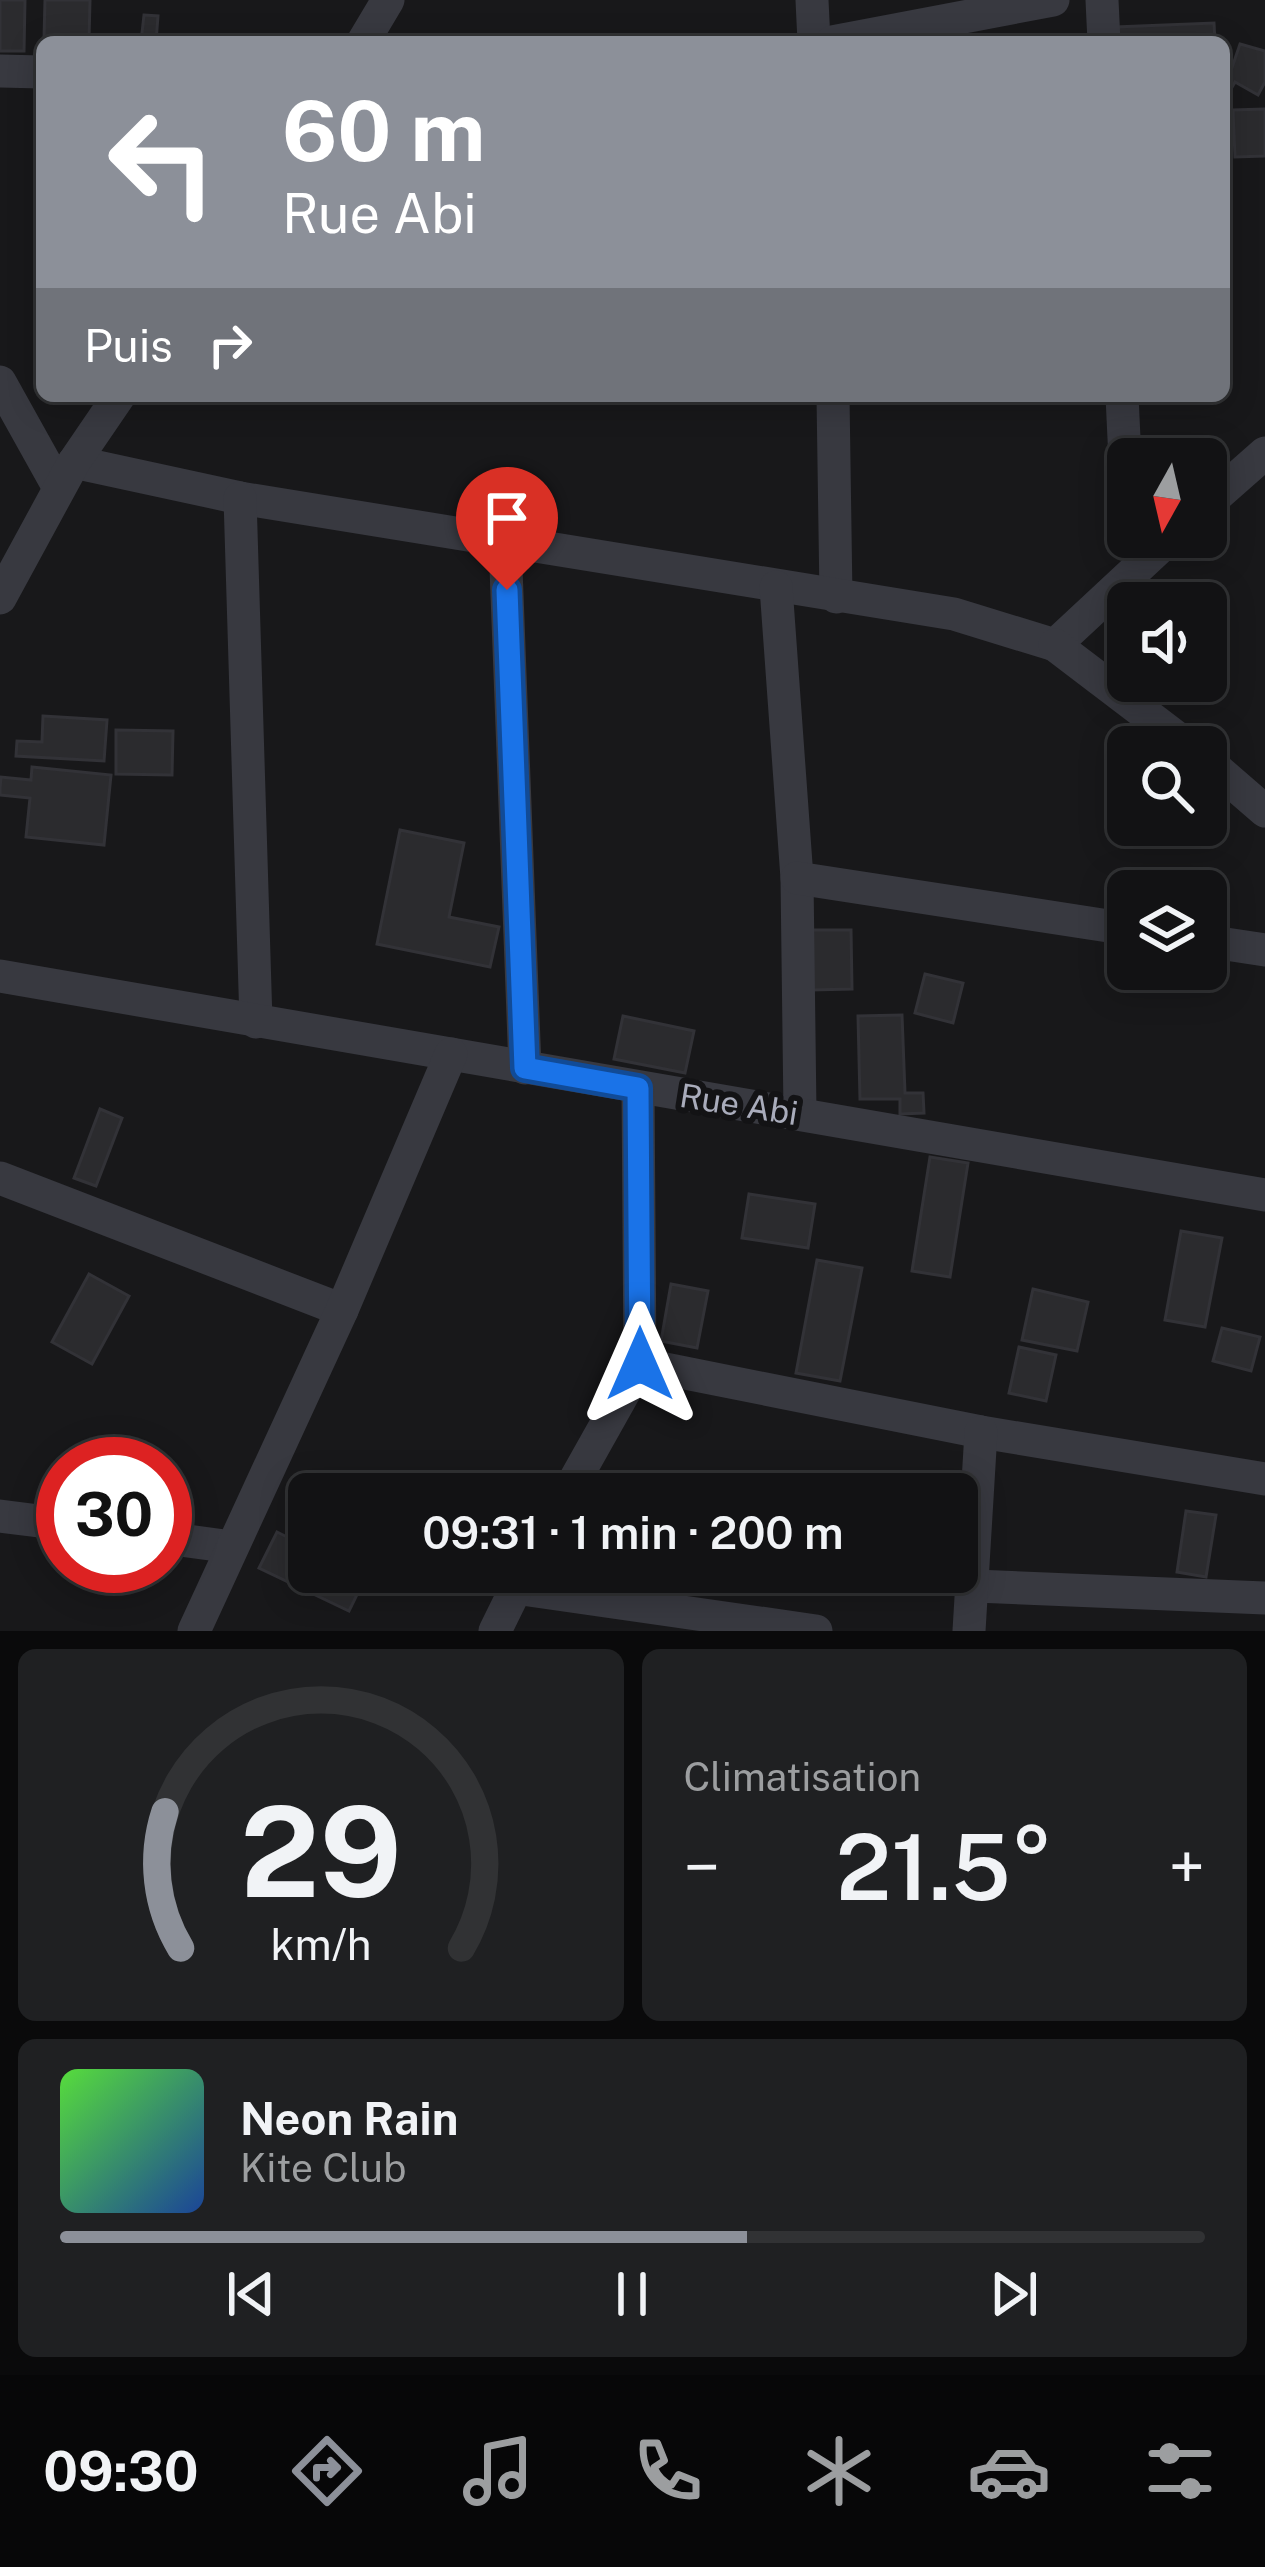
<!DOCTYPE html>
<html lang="fr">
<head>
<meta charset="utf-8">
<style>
  :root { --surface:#121214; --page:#1f2022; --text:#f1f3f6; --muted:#9c9ea0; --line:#313234; --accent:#8c9099 }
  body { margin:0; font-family:"Public Sans",sans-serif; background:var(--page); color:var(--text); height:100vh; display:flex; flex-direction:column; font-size:45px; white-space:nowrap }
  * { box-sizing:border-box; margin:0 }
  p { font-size:39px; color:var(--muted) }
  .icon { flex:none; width:66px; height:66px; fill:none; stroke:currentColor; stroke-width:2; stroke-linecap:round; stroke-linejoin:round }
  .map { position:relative; height:1631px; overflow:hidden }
  .side { display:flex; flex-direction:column; gap:18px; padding:18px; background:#0a0a0b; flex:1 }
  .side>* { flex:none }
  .banner { position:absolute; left:36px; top:36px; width:1194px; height:366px; border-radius:18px; box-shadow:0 6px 30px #0003,0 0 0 3px var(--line); background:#8c9099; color:#fff; overflow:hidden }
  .needle { width:78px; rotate:188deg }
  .buttons { position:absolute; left:1107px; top:438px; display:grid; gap:24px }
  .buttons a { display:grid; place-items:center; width:120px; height:120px; border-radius:18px; background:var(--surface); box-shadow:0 6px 30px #0003,0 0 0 3px var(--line); font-size:60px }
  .speed { position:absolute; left:36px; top:1437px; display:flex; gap:24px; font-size:60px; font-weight:700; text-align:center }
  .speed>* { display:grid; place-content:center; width:156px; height:156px; border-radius:50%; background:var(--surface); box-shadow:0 6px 30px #0003,0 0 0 3px var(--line); line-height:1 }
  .speed .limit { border:18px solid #d22; background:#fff; color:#111 }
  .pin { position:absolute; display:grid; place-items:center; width:102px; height:102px; color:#fff; margin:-123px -51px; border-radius:50% 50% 50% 0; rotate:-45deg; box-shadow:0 0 12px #0007 }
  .pin .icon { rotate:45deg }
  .me { position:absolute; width:132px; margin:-66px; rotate:0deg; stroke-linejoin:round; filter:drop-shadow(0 0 9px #0008) }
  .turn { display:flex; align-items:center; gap:42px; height:252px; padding:0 48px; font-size:54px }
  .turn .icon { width:156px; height:156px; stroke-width:2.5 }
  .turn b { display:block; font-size:84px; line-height:102px }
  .then { display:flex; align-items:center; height:114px; padding:0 48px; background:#0003; gap:24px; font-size:45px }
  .big { font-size:90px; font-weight:600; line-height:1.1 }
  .side .tile { flex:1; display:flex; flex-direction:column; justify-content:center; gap:18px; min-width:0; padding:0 42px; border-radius:18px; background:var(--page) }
  .side .dial { align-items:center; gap:0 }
  .dial svg { height:312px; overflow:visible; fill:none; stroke:var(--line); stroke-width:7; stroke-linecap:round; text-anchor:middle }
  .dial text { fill:var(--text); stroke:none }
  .song { display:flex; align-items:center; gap:36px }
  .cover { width:144px; height:144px; border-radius:18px; background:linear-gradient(135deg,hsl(110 70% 55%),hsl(220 70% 35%)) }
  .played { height:12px; border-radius:6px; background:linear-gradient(90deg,var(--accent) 60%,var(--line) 60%) }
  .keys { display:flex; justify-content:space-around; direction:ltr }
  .heat { display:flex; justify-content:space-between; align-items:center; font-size:66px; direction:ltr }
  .side .tiles { flex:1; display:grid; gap:18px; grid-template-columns:1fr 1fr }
  .tile:last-child { grid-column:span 2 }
  .trip { position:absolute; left:288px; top:1473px; width:690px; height:120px; border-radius:18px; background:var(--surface); box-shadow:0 6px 30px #0003,0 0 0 3px var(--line); font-weight:600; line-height:120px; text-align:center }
  .tabs { display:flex; height:192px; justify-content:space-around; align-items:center; background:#070708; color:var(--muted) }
  .tabs .icon { width:84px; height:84px }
  .tabs .current { color:var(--accent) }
  .tabs b { font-size:54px; color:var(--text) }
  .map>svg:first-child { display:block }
</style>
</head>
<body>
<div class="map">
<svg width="1265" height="1631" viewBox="0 0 1265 1631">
  <rect width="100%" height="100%" fill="#18181a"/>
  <g fill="#2b2b2e" stroke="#323237" stroke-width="3">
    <path d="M0 0H25L24 51H0Z"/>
    <path d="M45 0H90L89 40 44 39Z"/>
    <path d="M144 15 158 16 156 42H141Z"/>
    <path d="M1214 23 1215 42H1117L1116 27Z"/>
    <path d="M1240 44 1265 51V82L1258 95 1235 82 1230 91 1225 88Z"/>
    <path d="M1265 109V156L1235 157 1233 110Z"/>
    <path d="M43 716 107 720 104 761 16 756 17 741 42 742Z"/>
    <path d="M116 730 173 731 172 775 116 774Z"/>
    <path d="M32 767 111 775 104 845 26 837 30 798 0 795V789L1 777 31 780Z"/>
    <path d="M400 830 464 843 449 917 499 927 490 967 377 944Z"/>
    <path d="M810 930H851L852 989 811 990Z"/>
    <path d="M925 974 963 983 953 1023 915 1013Z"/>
    <path d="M902 1015 905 1093H923L924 1113 900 1114V1099H860L858 1016Z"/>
    <path d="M623 1016 694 1031 685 1073 614 1059Z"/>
    <path d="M100 1109 122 1118 96 1186 74 1178Z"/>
    <path d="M930 1157 968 1163 950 1277 912 1271Z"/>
    <path d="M749 1194 815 1204 808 1248 742 1238Z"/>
    <path d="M1181 1231 1222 1238 1205 1327 1165 1320Z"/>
    <path d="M817 1260 862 1268 840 1381 796 1373Z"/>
    <path d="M89 1274 129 1296 92 1364 52 1342Z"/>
    <path d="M671 1284 708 1291 697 1348 661 1341Z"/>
    <path d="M1033 1289 1088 1302 1077 1351 1022 1340Z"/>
    <path d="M1222 1328 1260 1337 1251 1371 1213 1361Z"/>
    <path d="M1019 1347 1056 1355 1046 1401 1009 1393Z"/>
    <path d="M1186 1511 1216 1515 1206 1577 1177 1572Z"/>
    <path d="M277 1532 309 1548V1572L366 1576 349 1611 259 1568Z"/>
    <path d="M380 1572H431L421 1592Z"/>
  </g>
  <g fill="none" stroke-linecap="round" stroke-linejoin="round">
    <g stroke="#383940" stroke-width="33">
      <path d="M812 0 814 42"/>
      <path d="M1102 0 1104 42"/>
      <path d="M363 42 388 0"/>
      <path d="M832 42 1053 0"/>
      <path d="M0 71 42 72"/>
      <path d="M0 382 59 488"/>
      <path d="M833 396 836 597"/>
      <path d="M1122 396 1128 523"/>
      <path d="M74 462 240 498 954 614 1055 645 1171 537"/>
      <path d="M240 498 256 1022"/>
      <path d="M1206 505 1265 453"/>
      <path d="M505 542 525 1068"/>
      <path d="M776 587 797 878 800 1113"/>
      <path d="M0 598 74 462 119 396"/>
      <path d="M1055 645 1189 747"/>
      <path d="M1206 760 1265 811"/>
      <path d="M797 878 1128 929"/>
      <path d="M1206 941 1265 950"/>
      <path d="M0 976 1265 1195"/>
      <path d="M0 1178 342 1310"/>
      <path d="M640 1364 981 1432 1265 1479"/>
      <path d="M567 1494 640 1364 638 1088"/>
      <path d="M0 1516 63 1524"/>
      <path d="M165 1538 232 1547"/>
      <path d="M975 1586 1265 1598"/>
      <path d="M515 1588 816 1631"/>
      <path d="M194 1631 342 1310 451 1054"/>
      <path d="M495 1631 524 1572"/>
      <path d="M969 1631 981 1432"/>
    </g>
  </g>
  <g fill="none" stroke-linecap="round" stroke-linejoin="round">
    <g stroke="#114b97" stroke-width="30">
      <path id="route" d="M507 590 525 1068 638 1088 640 1364"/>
    </g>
    <use href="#route" stroke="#1a73e8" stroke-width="21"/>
  </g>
  <g text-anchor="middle" stroke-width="12" stroke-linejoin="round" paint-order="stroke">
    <g font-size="33" fill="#a9acbb" stroke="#131315">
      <text transform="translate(739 1104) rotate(9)" y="12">Rue Abi</text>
    </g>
  </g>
</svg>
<div class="buttons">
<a><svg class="needle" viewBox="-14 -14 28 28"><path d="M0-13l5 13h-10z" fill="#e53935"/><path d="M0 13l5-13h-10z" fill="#9c9ea0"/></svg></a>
<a><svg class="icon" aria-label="sound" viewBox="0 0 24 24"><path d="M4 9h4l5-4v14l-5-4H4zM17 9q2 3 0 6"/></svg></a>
<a><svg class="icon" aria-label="search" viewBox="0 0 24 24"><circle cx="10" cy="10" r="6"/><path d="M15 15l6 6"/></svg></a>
<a><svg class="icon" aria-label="layers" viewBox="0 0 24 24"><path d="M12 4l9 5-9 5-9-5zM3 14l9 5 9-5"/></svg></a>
</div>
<div class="speed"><div class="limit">30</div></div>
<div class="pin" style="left:507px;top:590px;background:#d93025"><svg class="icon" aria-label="arrive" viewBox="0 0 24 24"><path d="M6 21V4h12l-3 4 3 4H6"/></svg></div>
<svg class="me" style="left:640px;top:1364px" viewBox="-20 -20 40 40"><path d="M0-17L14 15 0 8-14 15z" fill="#1a73e8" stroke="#fff" stroke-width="4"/></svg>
<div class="trip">09:31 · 1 min · 200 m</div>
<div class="banner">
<div class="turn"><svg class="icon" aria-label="left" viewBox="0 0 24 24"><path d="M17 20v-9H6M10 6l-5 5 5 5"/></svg><div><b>60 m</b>Rue Abi</div></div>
<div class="then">Puis<svg class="icon" aria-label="right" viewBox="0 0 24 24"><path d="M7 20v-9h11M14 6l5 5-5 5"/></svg></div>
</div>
</div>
<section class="side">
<div class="tiles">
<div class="tile dial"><svg viewBox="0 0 100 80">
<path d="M14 69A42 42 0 1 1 86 69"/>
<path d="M14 69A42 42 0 0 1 10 34" stroke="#8c9099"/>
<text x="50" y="56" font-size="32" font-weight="700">29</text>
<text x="50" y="72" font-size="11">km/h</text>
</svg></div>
<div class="tile"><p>Climatisation</p>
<div class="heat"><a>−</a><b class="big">21.5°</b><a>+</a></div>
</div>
<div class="tile">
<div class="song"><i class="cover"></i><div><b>Neon Rain</b><p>Kite Club</p></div></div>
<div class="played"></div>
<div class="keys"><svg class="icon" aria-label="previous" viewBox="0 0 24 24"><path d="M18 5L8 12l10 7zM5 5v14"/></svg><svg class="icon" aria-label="pause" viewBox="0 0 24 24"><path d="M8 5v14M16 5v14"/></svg><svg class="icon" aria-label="next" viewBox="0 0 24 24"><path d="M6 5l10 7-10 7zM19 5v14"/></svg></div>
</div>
</div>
</section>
<nav class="tabs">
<b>09:30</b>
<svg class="icon current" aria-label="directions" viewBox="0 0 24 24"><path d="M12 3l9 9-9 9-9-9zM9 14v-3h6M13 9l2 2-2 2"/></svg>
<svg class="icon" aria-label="music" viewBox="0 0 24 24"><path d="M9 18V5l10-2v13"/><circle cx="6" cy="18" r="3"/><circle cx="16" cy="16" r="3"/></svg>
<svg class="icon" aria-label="phone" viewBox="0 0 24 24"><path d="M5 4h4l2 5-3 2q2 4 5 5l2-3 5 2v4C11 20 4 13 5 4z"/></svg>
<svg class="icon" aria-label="climate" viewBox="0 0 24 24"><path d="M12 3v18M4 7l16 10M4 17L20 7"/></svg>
<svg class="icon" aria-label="car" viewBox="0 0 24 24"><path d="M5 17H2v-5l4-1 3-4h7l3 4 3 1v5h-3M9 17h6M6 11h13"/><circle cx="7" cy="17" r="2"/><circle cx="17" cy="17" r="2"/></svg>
<svg class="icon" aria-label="filters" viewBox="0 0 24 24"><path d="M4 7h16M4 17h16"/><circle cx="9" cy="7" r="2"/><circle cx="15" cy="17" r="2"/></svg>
</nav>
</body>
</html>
